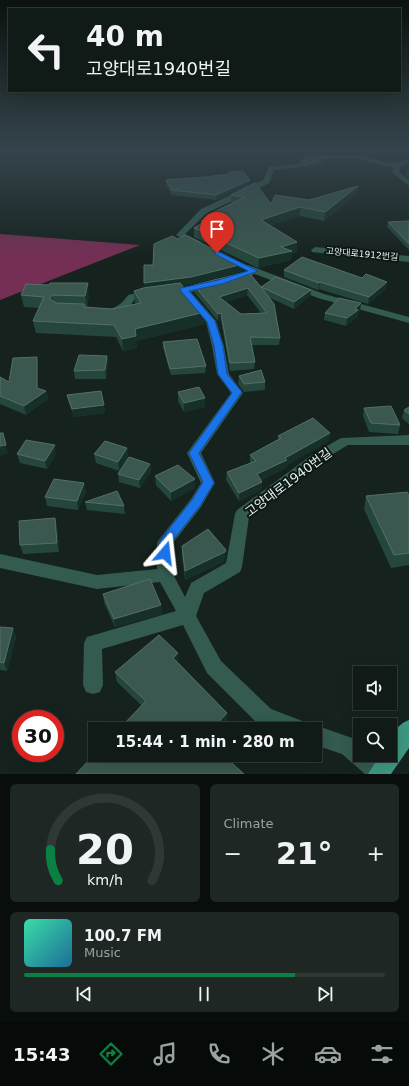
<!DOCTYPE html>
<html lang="en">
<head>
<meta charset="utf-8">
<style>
  :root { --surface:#101a16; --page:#1e2723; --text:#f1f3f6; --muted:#9ca1a1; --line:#303835; --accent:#0b8043 }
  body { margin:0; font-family:"DejaVu Sans","Noto Sans KR",sans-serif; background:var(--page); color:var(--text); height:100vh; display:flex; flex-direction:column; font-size:15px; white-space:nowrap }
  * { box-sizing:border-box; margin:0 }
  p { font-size:13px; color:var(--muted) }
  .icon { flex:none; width:22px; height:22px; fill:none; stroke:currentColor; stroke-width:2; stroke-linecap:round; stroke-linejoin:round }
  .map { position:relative; height:774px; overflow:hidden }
  .drawer { display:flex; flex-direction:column; gap:10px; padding:10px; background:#090e0c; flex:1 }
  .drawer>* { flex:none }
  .banner { position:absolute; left:8px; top:8px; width:393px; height:84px; border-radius:0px; box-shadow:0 4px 16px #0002,0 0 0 1px var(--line); background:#101a16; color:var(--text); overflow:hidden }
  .fabs { position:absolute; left:353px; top:666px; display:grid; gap:8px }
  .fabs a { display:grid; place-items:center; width:44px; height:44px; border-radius:0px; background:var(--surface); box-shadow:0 4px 16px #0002,0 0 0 1px var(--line); font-size:20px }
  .speed { position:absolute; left:12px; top:710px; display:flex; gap:8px; font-size:20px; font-weight:700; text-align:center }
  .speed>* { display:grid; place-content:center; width:52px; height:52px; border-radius:50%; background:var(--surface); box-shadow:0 4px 16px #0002,0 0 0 1px var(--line); line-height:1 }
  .speed .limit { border:6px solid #d22; background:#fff; color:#111 }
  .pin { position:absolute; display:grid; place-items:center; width:34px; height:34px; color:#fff; margin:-41px -17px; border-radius:50% 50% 50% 0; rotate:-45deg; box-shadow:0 0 4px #0007 }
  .pin .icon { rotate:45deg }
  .me { position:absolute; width:44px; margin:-22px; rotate:17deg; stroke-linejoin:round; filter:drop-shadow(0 0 3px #0008) }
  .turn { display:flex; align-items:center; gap:14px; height:84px; padding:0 12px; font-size:18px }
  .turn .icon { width:52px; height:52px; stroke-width:2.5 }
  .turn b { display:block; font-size:28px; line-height:34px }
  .big { font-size:30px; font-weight:700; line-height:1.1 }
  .drawer .widget { flex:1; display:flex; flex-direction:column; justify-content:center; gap:6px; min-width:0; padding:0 14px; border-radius:6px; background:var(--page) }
  .drawer .dial { align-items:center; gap:0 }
  .dial svg { height:104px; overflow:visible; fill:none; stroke:var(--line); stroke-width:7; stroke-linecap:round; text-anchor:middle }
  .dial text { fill:var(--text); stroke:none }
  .song { display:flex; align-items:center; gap:12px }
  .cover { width:48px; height:48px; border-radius:6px; background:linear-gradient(135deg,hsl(160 70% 55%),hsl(200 70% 35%)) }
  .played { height:4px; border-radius:2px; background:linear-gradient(90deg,var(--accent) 75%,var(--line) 75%) }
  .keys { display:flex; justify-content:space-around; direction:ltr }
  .heat { display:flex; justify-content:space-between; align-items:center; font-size:22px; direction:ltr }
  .drawer .tiles { flex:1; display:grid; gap:10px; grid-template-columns:1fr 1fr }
  .widget:last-child { grid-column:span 2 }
  .trip { position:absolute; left:88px; top:722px; width:234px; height:40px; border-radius:0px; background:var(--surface); box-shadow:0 4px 16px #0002,0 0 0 1px var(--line); font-weight:700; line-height:40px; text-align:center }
  .tabs { display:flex; height:64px; justify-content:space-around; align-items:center; background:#060a09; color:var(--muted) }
  .tabs .icon { width:28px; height:28px }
  .tabs .active { color:var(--accent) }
  .tabs b { font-size:18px; color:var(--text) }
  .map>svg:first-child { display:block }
</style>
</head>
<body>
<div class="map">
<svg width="409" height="774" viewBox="0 0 409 774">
  <rect width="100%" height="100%" fill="#15221e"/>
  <path fill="#752f54" d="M0 234 140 245 0 300Z"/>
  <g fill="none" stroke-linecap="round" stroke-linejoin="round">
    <g fill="#335b50" fill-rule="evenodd">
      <path d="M355 154 384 162 397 163 409 159V163L401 166 399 172 409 180V186L393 173 392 172 394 167 384 166 355 158 308 160 302 167 274 170 269 183 207 213 185 234 201 242 202 244 201 246H195L176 235 201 209 263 180 269 167 298 164 304 157 306 156Z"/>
      <path d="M315 247 409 256V262L312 252 311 250Z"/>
      <path d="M248 265 324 294 409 317V323L318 298 255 274 234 281 231 280 229 278 231 276 247 271 243 268Z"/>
      <path d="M209 282 212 283 214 285 212 287 191 292 216 321 224 346 229 374 243 393 201 453 215 483 201 507 173 543V574L185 597 191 583 226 563 235 514 237 510 313 454 341 438 409 435V445H348L323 460 249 517 242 567 240 572 204 593 196 616 221 661 271 709 305 722 308 728 315 725 355 739 360 743V755H375L387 766 390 774H365L342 754 315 745V729H272L257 723 207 673 183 625 102 649 103 685 100 692 93 694 86 692 83 685 84 643 87 637 176 611 160 582 97 589 0 568V554L97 575 157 569V542L191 499 201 483 187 453 231 393 217 374 212 346 206 322 179 290 181 288Z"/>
      <path d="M151 290 154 291 156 293 154 295 135 299C128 309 123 314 111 315L106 312 107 310C117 307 122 304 128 295Z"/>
    </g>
    <path fill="#3e9782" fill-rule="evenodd" d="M409 720V748L391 774H368L380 755H390C390 740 393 726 409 720Z"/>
  </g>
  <g fill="#25463d" fill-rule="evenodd">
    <path d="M313 151H319V154H312Z"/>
    <path d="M409 171V178L406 176 407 172Z"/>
    <path d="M228 172 250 180 249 185 216 200 172 195 166 185V180L205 177 228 174Z"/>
    <path d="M255 183 271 204 309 200 358 186 357 194 324 221 300 216 270 225 297 242V252L292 253 291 260 258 268 194 237V228L201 224V221L208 217V215L232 203H231V195Z"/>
    <path d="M409 221V250L387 227 388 222Z"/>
    <path d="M284 270 386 289 368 304 319 289 318 290 284 277Z"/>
    <path d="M243 271 191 284 182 285 205 324 136 341 137 348 123 351 116 337 36 333 33 321 39 308 24 307 21 295 89 294 87 307H84L112 309 136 304 135 303 134 291Z"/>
    <path d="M194 285 261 287 311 290 310 296 294 309 270 298 280 338 279 345H251L255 362 254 369 230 371 221 320 218 321 194 292ZM247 295 261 313 241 314 226 302Z"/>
    <path d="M361 303 360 311 358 313 357 317 346 326 324 320 325 313Z"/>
    <path d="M163 342 206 366 205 373 171 375 163 348Z"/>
    <path d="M107 356 108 364 106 379H75L74 371Z"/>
    <path d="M38 365V388L46 391 48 399 26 415 0 404V377L9 382Z"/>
    <path d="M239 376 265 382V390L244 392 238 384Z"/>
    <path d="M178 392 205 398V407L184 412 178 401Z"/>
    <path d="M67 395 104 405 105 413 74 417 69 403Z"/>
    <path d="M409 407V424L402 418 404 410Z"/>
    <path d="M364 408 400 425 398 434 369 432 363 416Z"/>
    <path d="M278 436 329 441 287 465 286 468 261 480 262 482 261 490 239 501 226 480 227 472 250 463V455L278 440Z"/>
    <path d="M127 448 128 457 119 471 96 463 94 454Z"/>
    <path d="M17 454H56L47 469 20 463Z"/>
    <path d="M150 464 151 472 140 488 119 482 118 474Z"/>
    <path d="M155 476 195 488 171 501 156 485Z"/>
    <path d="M84 483 86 492 78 510 47 506 45 497Z"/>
    <path d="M409 495V565L391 568 364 509 366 496Z"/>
    <path d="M85 502 124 506 125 514 87 510Z"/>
    <path d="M55 518 57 526 59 552 23 554 20 545Z"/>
    <path d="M182 546 225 559V561L185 580 182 555Z"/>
    <path d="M103 594 161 605 162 614 115 627 104 603Z"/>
    <path d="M0 627 13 628 16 637 7 671 0 670Z"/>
    <path d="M179 663 227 713V723L141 705 117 682 115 672Z"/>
  </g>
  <g fill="#163029">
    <path d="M321 161V166L304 172V166Z"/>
    <path d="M250 180 249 185 216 200V195Z"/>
    <path d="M358 186 357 194 324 221 325 212Z"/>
    <path d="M300 207V216L261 229V220Z"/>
    <path d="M297 242V252L292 253 291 260 258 268 259 258 281 247Z"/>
    <path d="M243 264V271L191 284 144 290V283Z"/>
    <path d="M320 282 319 289 318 290 319 283Z"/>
    <path d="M387 282 386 289 368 304 369 297Z"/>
    <path d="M88 283 89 294 87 307 85 296Z"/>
    <path d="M248 288 247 295 219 304V297Z"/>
    <path d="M311 290 310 296 294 309V302Z"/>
    <path d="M52 295 54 306 50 299Z"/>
    <path d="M361 303 360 311 358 313 357 317 346 326 347 318 355 309Z"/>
    <path d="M205 312V324L136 341 137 348 123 351 122 339 135 329Z"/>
    <path d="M221 313V320L218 321V314Z"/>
    <path d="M107 356 108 364 106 379 105 370Z"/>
    <path d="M37 357 38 365V396L37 388Z"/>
    <path d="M46 391 48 399 26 415 24 406Z"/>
    <path d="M205 398V407L184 412V403Z"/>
    <path d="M104 405 105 413 74 417 72 409Z"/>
    <path d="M330 433 329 441 287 465 286 468 256 482 257 474Z"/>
    <path d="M6 445 8 453 0 456V446Z"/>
    <path d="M55 445 56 454 47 469 45 461Z"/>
    <path d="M127 448 128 457 119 471 118 462Z"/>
    <path d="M150 464 151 472 140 488 139 480Z"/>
    <path d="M195 479V488L171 501V492Z"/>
    <path d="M262 482 261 490 239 501V493Z"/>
    <path d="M84 483 86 492 78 510 77 501Z"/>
    <path d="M55 518 57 526 59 552 57 543Z"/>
    <path d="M226 550 225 561 185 580V571Z"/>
    <path d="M161 605 162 614 115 627 114 619Z"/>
    <path d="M13 628 16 637 7 671 4 663Z"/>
    <path d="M178 653 179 663 173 658Z"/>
    <path d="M227 713V723L221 729H212Z"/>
  </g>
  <g fill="#3a5850" stroke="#556f68" fill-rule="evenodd">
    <path d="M321 155V161L304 166 309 156Z"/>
    <path d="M243 171 250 180 216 195 172 190 166 180 205 177 229 174 228 172Z"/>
    <path d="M255 183 271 204 275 195 309 200 358 186 325 212 300 207 261 220 297 242 281 247 292 251 259 258 194 228 204 222 201 221 211 216 208 215 245 197 231 195Z"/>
    <path d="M409 221V244L388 222Z"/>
    <path d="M185 235 243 264 191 277 144 283V265H153L154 244 172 236 178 239Z"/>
    <path d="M302 257 362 278 366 274 387 282 369 297 320 282 319 283 284 270Z"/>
    <path d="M246 272 251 275 261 287 276 277 311 290 294 302 261 287 274 304 280 338 250 337 255 362 230 363 221 313 218 314 194 285ZM248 288 267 313 241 314 219 297Z"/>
    <path d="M50 283H88L85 296 52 295 50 299 56 303 84 304V307L112 309 141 303 134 291 143 288 180 283 205 312 135 329 136 336 122 339 114 325 33 321 44 297 21 295 26 284 49 285Z"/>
    <path d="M339 298 361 303 355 309 358 310 347 318 325 313Z"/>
    <path d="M197 339 206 366 170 369 163 342Z"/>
    <path d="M79 355 107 356 105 370 74 371Z"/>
    <path d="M37 357V388L46 391 24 406 0 396V377L9 382 13 358Z"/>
    <path d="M261 370 265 382 244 384 239 376Z"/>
    <path d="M199 387 205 398 184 403 178 392Z"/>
    <path d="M101 391 104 405 72 409 67 395Z"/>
    <path d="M391 406 400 425 371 423 364 408Z"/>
    <path d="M409 407V414L404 410Z"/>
    <path d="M313 418 330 433 285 458 287 460 257 474 262 482 239 493 227 472 256 461 250 455 281 438 278 436Z"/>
    <path d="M0 433H3L6 445 0 446Z"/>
    <path d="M26 440 55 445 45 461 17 454Z"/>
    <path d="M105 441 127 448 118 462 94 454Z"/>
    <path d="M129 457 150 464 139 480 118 474Z"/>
    <path d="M178 465 195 479 171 492 155 476Z"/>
    <path d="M54 479 84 483 77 501 45 497Z"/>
    <path d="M117 491 124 506 85 502Z"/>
    <path d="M407 492 409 495V553L394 555 366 496Z"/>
    <path d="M55 518 57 543 20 545 19 521Z"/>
    <path d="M208 529 226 550 225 552 185 571 182 546Z"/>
    <path d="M150 579 161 605 114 619 103 594Z"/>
    <path d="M0 627 13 628 4 663 0 662Z"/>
    <path d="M159 635 178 653 173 658 227 713 212 729H119L146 701 115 672Z"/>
    <path d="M95 754V755H223L244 774H76Z"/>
  </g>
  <linearGradient id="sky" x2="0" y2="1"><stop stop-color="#0c1310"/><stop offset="0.58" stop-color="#35444c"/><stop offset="1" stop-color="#35444c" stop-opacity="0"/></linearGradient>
  <rect width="409" height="259" fill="url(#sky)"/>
  <path fill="#1a73e8" stroke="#114b97" d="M217 251 258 271 222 284 189 291 215 321 223 346 227 374 242 392 199 453 214 483 200 506 171 543V553L170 556 165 558 161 556 159 553V542L161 539 192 500 203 482 189 453 232 393 218 374 214 346 207 322 180 290 181 288 218 280 248 271 215 254V252Z"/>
  <g text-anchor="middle" stroke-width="4" stroke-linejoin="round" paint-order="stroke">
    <g font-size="9" fill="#e5eeeb" stroke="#0b1815">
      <text transform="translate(362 254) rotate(5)" y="3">고양대로1912번길</text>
    </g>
    <g font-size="13" fill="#e5eeeb" stroke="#0b1815">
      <text transform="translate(288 482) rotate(-37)" y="5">고양대로1940번길</text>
    </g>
  </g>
</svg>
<div class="fabs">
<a><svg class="icon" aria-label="sound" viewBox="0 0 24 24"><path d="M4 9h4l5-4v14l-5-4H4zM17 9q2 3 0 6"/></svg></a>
<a><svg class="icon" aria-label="search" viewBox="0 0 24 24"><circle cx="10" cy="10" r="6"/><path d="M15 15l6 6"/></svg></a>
</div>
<div class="speed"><div class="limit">30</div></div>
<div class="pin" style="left:217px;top:253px;background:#d93025"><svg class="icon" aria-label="arrive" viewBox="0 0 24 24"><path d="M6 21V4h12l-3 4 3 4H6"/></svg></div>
<svg class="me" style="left:165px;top:553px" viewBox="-20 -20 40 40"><path d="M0-17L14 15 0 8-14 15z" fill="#1a73e8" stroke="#fff" stroke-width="4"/></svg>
<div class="trip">15:44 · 1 min · 280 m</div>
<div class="banner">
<div class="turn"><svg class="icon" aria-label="left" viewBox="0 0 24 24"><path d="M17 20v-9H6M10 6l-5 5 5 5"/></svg><div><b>40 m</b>고양대로1940번길</div></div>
</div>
</div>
<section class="drawer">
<div class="tiles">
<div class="widget dial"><svg viewBox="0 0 100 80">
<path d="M14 69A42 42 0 1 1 86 69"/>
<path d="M14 69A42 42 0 0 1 8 45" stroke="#0b8043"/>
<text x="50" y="56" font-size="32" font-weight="700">20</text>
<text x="50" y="72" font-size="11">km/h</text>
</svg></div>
<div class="widget"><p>Climate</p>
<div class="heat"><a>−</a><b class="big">21°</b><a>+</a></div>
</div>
<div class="widget">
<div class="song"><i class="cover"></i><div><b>100.7 FM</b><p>Music</p></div></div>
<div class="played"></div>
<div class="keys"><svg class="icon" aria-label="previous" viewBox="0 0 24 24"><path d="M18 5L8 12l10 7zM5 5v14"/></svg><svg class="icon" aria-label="pause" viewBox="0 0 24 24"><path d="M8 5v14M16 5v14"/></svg><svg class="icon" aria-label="next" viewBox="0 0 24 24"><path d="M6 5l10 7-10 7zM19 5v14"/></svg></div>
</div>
</div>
</section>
<nav class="tabs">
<b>15:43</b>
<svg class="icon active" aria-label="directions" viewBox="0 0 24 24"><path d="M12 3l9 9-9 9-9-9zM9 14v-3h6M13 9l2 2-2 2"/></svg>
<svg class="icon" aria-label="music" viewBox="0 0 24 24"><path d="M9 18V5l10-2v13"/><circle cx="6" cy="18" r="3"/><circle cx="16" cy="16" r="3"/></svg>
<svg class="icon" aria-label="phone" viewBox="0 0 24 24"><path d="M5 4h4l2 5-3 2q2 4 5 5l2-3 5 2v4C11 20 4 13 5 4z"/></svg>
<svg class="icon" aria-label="climate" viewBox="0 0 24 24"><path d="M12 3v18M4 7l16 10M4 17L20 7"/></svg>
<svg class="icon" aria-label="car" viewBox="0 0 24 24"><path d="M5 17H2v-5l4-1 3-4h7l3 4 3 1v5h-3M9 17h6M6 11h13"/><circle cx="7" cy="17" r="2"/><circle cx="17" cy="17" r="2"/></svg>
<svg class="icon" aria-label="filters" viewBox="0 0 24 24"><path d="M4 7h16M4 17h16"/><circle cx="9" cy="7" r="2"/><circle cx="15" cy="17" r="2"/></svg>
</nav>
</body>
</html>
